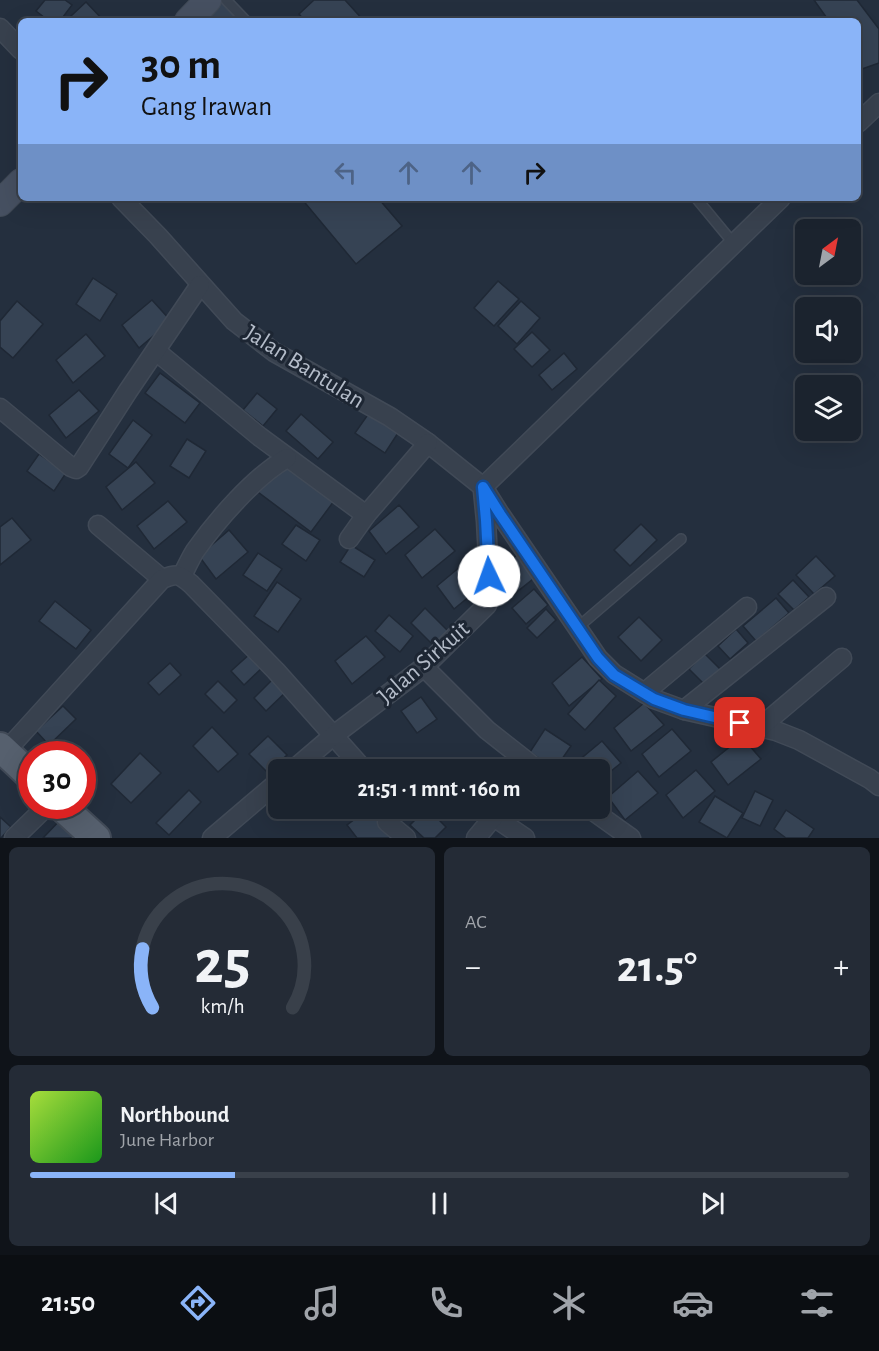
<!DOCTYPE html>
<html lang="id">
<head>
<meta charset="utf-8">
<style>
  :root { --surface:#1b232e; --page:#242b36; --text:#f1f3f6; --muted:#a0a4aa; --line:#39404a; --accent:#8ab4f8 }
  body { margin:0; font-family:"Alegreya Sans",sans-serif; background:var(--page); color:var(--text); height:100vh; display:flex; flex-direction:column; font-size:22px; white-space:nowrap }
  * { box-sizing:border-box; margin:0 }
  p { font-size:20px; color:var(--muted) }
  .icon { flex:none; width:33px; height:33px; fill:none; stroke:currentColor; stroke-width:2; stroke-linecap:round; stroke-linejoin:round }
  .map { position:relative; height:838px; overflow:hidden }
  .details { display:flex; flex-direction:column; gap:9px; padding:9px; background:#0f1319; flex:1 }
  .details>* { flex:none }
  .banner { position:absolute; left:18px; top:18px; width:843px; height:183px; border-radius:9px; box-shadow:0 6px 24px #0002,0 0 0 2px var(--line); background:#8ab4f8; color:#111; overflow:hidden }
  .needle { width:39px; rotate:32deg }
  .buttons { position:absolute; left:795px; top:219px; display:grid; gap:12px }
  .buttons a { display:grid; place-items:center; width:66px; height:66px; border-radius:9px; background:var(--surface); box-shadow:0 6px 24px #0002,0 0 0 2px var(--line); font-size:30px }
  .speed { position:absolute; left:18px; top:741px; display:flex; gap:12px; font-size:30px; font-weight:700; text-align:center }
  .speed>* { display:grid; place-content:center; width:78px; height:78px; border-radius:50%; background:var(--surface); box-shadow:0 6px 24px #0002,0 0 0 2px var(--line); line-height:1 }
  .speed .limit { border:9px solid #d22; background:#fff; color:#111 }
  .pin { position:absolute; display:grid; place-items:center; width:51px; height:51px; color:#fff; margin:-26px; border-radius:12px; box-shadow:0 3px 9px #0006 }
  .me { position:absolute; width:66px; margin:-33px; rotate:357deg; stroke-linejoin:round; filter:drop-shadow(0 0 4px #0008) }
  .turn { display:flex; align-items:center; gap:21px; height:126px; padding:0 24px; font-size:27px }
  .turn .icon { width:78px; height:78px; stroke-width:2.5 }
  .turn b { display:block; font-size:42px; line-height:51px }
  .lanes { display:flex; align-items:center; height:57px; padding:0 24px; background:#0003; justify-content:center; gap:30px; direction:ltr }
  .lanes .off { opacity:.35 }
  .big { font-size:45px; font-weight:600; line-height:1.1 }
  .details .tile { flex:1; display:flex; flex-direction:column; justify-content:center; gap:9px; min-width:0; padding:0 21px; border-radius:9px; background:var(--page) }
  .details .dial { align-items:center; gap:0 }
  .dial svg { height:156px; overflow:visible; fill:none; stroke:var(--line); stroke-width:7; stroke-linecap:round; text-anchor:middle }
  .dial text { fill:var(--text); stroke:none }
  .song { display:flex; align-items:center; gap:18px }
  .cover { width:72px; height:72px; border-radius:9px; background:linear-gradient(135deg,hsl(80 70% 55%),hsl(120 70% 35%)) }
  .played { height:6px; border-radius:3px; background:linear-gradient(90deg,var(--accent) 25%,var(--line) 25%) }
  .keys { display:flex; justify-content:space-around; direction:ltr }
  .heat { display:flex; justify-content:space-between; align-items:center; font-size:33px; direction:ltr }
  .details .tiles { flex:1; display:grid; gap:9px; grid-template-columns:1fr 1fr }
  .tile:last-child { grid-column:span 2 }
  .trip { position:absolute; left:268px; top:759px; width:342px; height:60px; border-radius:9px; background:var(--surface); box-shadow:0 6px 24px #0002,0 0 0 2px var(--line); font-weight:600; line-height:60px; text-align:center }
  .tab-bar { display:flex; height:96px; justify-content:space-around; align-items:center; background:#0b0e12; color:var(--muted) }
  .tab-bar .icon { width:42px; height:42px }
  .tab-bar .active { color:var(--accent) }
  .tab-bar b { font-size:27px; color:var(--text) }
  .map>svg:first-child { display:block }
</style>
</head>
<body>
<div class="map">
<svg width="879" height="838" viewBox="0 0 879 838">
  <rect width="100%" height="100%" fill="#242f3e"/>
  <g fill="#364354" stroke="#1f2835" stroke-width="1.5">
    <path d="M45 0H65L72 5 60 21H49L36 11Z"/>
    <path d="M217 0H223L239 17 234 21H213L204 12Z"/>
    <path d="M314 0H345L364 21H305L299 14Z"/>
    <path d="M814 0H857L879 29V63L862 69 858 64V21H829Z"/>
    <path d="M86 2 104 21H76L71 16Z"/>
    <path d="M301 198H378L402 226 356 264Z"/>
    <path d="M93 278 117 294 100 321 76 304Z"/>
    <path d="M498 281 519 299 494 326 474 308Z"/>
    <path d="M152 300 171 321 139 348 122 325Z"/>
    <path d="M17 301 43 324 13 358 0 347V321Z"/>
    <path d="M521 301 540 318 517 344 498 326Z"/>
    <path d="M532 332 550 350 532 367 514 349Z"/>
    <path d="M86 334 105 356 73 383 56 360Z"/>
    <path d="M564 353 577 369 552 390 539 375Z"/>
    <path d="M160 373 200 403 185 423 145 393Z"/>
    <path d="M79 390 99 411 66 438 49 415Z"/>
    <path d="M257 393 277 409 263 426 243 410Z"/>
    <path d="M369 413 398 433 385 453 355 433Z"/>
    <path d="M301 414 333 442 318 459 286 431Z"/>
    <path d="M133 420 152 435 128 468 109 454Z"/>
    <path d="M187 439 206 451 189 478 170 466Z"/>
    <path d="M39 454 66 473 54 491 27 471Z"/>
    <path d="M281 461 334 501 311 532 258 492Z"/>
    <path d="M136 462 155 483 122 510 106 487Z"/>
    <path d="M168 501 187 522 154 549 137 526Z"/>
    <path d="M399 505 419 527 386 554 369 531Z"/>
    <path d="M12 518 31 540 0 565V527Z"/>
    <path d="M641 524 657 540 630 566 614 550Z"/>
    <path d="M296 525 320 540 306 561 282 544Z"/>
    <path d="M435 529 455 551 422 578 405 555Z"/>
    <path d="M229 530 248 552 216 579 199 556Z"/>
    <path d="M351 545 375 560 364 577 340 562Z"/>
    <path d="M521 552 538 575 508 599 490 576Z"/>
    <path d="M258 553 282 569 267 591 243 575Z"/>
    <path d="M816 556 835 576 814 594 796 575Z"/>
    <path d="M467 561 487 582 454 609 437 586Z"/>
    <path d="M793 580 809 597 794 610 778 594Z"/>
    <path d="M277 582 301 599 278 632 254 616Z"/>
    <path d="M534 589 548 605 526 624 512 608Z"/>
    <path d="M776 598 789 613 756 641 743 626Z"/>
    <path d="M55 601 91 630 76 649 39 621Z"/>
    <path d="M425 608 451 634 437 649 411 623Z"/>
    <path d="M546 609 556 620 537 638 527 628Z"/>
    <path d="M389 615 413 636 400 652 375 631Z"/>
    <path d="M639 617 662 640 641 661 618 637Z"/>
    <path d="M736 629 748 643 730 659 718 646Z"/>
    <path d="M366 636 385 657 352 684 335 661Z"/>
    <path d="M252 652 265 665 244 685 231 671Z"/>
    <path d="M704 653 723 672 708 688 689 669Z"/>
    <path d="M582 657 602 679 569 706 552 683Z"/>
    <path d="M170 663 181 675 159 695 148 683Z"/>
    <path d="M275 677 288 690 266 711 254 698Z"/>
    <path d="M599 680 616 696 585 730 568 714Z"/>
    <path d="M218 681 237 700 224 713 205 694Z"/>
    <path d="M421 697 437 719 417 733 401 711Z"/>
    <path d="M644 703 664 725 631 751 614 728Z"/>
    <path d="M63 706 76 719 49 745 36 731Z"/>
    <path d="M212 727 238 754 218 772 193 746Z"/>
    <path d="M545 729 571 746 555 769 530 752Z"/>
    <path d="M672 729 691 751 659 777 642 754Z"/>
    <path d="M268 736 287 755 268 773 249 754Z"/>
    <path d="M742 737 761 759 728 785 711 762Z"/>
    <path d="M602 741 621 763 600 780V770H574L572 766Z"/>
    <path d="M140 753 161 773 131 803 111 784Z"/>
    <path d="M485 760 498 770H479Z"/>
    <path d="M696 770 715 791 683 818 666 795Z"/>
    <path d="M638 771 658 793 625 820 608 797Z"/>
    <path d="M189 790 201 802 169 835 156 823Z"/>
    <path d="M755 791 773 800 760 826 742 818Z"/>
    <path d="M715 796 743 813 727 838 699 822Z"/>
    <path d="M370 808 393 838H357L347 825Z"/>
    <path d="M427 808 446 827 435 838H424L410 825Z"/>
    <path d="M468 808H491L483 819Z"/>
    <path d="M786 810 814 829 808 838H786L774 829Z"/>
    <path d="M64 816 77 838H43Z"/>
    <path d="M0 817 11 827 1 838H0Z"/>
  </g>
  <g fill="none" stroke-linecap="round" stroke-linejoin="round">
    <g stroke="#414a57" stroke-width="12">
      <g id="lane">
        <path d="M226 0 246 21"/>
        <path d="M696 198 734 244"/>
        <path d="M577 628 681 539"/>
      </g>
    </g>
    <g stroke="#414a57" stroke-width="21">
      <g id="street">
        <path d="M0 28 21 50"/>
        <path d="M858 123 879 103"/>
        <path d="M121 198 158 236 234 321 274 352 390 417 428 443 483 487 500 514 598 658 614 674 654 699 684 710 776 731 799 740 870 779 879 786"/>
        <path d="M156 351 260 437 366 515"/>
        <path d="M0 408 71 467 76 469 79 467 128 391 200 285"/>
        <path d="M483 487 781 198"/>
        <path d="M98 525 162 579"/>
        <path d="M349 539 366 515 428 443"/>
        <path d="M182 576C186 568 190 559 195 551 217 520 254 477 287 458"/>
        <path d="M424 667 487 730 538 770"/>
        <path d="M644 693 747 607"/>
        <path d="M684 710 826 597"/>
        <path d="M759 728 842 658"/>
        <path d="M5 752 162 579C177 573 179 574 191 584L276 671 364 770"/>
        <path d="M293 770 334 735 424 667 487 605 490 594 486 521 483 491"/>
        <path d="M397 808 398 809 387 822 406 838"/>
        <path d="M589 808 631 838"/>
        <path d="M494 817 525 838"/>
        <path d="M14 838 47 806"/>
        <path d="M212 838 279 781"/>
        <path d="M476 838 501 808"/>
      </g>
    </g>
    <g stroke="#414a57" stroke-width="28">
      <g id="secondary">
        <path d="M188 21 208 0"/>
        <path d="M0 203 21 182"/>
      </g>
    </g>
    <g stroke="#414a57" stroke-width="32">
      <g id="primary">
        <path d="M0 747 32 777"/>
        <path d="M61 806 96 838"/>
      </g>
    </g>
    <use href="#lane" stroke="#38414e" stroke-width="9"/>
    <use href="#street" stroke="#38414e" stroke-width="18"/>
    <use href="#secondary" stroke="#465061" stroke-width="26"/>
    <use href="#primary" stroke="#56606e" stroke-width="28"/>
  </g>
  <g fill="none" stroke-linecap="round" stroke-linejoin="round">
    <g stroke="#114b97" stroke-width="15">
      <path id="route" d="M489 576 486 520 483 487 500 514 598 658 614 675 654 699 684 710 740 723"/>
    </g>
    <use href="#route" stroke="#1a73e8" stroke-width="10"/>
  </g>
  <g text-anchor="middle" stroke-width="6" stroke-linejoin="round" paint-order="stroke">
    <g font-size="24" fill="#b4bcc9" stroke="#1d2633">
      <text transform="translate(305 366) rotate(32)" y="8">Jalan Bantulan</text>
      <text transform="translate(423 662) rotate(-41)" y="8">Jalan Sirkuit</text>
    </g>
  </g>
</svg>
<div class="buttons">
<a><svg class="needle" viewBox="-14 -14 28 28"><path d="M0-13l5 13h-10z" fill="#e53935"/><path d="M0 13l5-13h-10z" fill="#a0a4aa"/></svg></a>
<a><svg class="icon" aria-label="sound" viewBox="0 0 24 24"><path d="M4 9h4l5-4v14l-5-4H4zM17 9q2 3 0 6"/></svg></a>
<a><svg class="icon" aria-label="layers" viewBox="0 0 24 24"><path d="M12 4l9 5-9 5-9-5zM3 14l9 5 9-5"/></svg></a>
</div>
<div class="speed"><div class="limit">30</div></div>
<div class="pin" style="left:740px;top:723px;background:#d93025"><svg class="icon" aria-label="arrive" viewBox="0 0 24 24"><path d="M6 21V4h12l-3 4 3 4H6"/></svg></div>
<svg class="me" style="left:489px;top:576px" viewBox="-20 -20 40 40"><circle r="19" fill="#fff"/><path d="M0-13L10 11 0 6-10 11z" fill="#1a73e8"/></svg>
<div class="trip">21:51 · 1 mnt · 160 m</div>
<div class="banner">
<div class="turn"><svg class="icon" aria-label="right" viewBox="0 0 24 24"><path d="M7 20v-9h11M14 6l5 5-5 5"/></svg><div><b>30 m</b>Gang Irawan</div></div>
<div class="lanes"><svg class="icon off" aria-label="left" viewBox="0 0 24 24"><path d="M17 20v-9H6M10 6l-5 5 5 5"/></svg><svg class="icon off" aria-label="ahead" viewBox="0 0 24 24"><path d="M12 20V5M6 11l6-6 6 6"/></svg><svg class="icon off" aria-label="ahead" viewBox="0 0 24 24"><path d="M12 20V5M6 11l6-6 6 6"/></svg><svg class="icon" aria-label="right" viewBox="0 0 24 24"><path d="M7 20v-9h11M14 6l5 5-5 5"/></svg></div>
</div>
</div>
<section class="details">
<div class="tiles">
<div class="tile dial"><svg viewBox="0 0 100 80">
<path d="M14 69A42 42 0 1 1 86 69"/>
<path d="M14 69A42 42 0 0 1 9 39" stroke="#8ab4f8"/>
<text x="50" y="56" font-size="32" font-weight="700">25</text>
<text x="50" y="72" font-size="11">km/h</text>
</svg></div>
<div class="tile"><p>AC</p>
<div class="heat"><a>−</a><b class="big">21.5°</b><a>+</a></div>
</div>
<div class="tile">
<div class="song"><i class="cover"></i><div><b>Northbound</b><p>June Harbor</p></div></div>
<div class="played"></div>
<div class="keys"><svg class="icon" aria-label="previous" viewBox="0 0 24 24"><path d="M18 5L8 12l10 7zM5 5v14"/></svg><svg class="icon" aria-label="pause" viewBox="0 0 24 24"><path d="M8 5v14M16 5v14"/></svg><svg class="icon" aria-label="next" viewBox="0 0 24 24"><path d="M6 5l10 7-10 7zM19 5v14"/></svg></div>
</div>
</div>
</section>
<nav class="tab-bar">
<b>21:50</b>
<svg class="icon active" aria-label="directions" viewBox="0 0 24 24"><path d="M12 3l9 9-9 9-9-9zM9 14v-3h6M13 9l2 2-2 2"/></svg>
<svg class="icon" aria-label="music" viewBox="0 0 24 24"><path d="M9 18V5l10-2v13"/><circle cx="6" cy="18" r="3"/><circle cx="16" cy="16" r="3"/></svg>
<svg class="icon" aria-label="phone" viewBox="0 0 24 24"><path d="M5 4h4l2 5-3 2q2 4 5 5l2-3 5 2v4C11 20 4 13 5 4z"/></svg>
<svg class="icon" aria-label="climate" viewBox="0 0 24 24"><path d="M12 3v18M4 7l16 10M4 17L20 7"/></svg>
<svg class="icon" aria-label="car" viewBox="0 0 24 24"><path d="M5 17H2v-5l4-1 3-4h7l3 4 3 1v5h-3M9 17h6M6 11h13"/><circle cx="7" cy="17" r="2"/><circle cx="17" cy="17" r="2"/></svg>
<svg class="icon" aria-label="filters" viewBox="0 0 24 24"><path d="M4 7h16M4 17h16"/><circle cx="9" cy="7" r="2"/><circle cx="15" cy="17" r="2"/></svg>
</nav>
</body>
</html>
